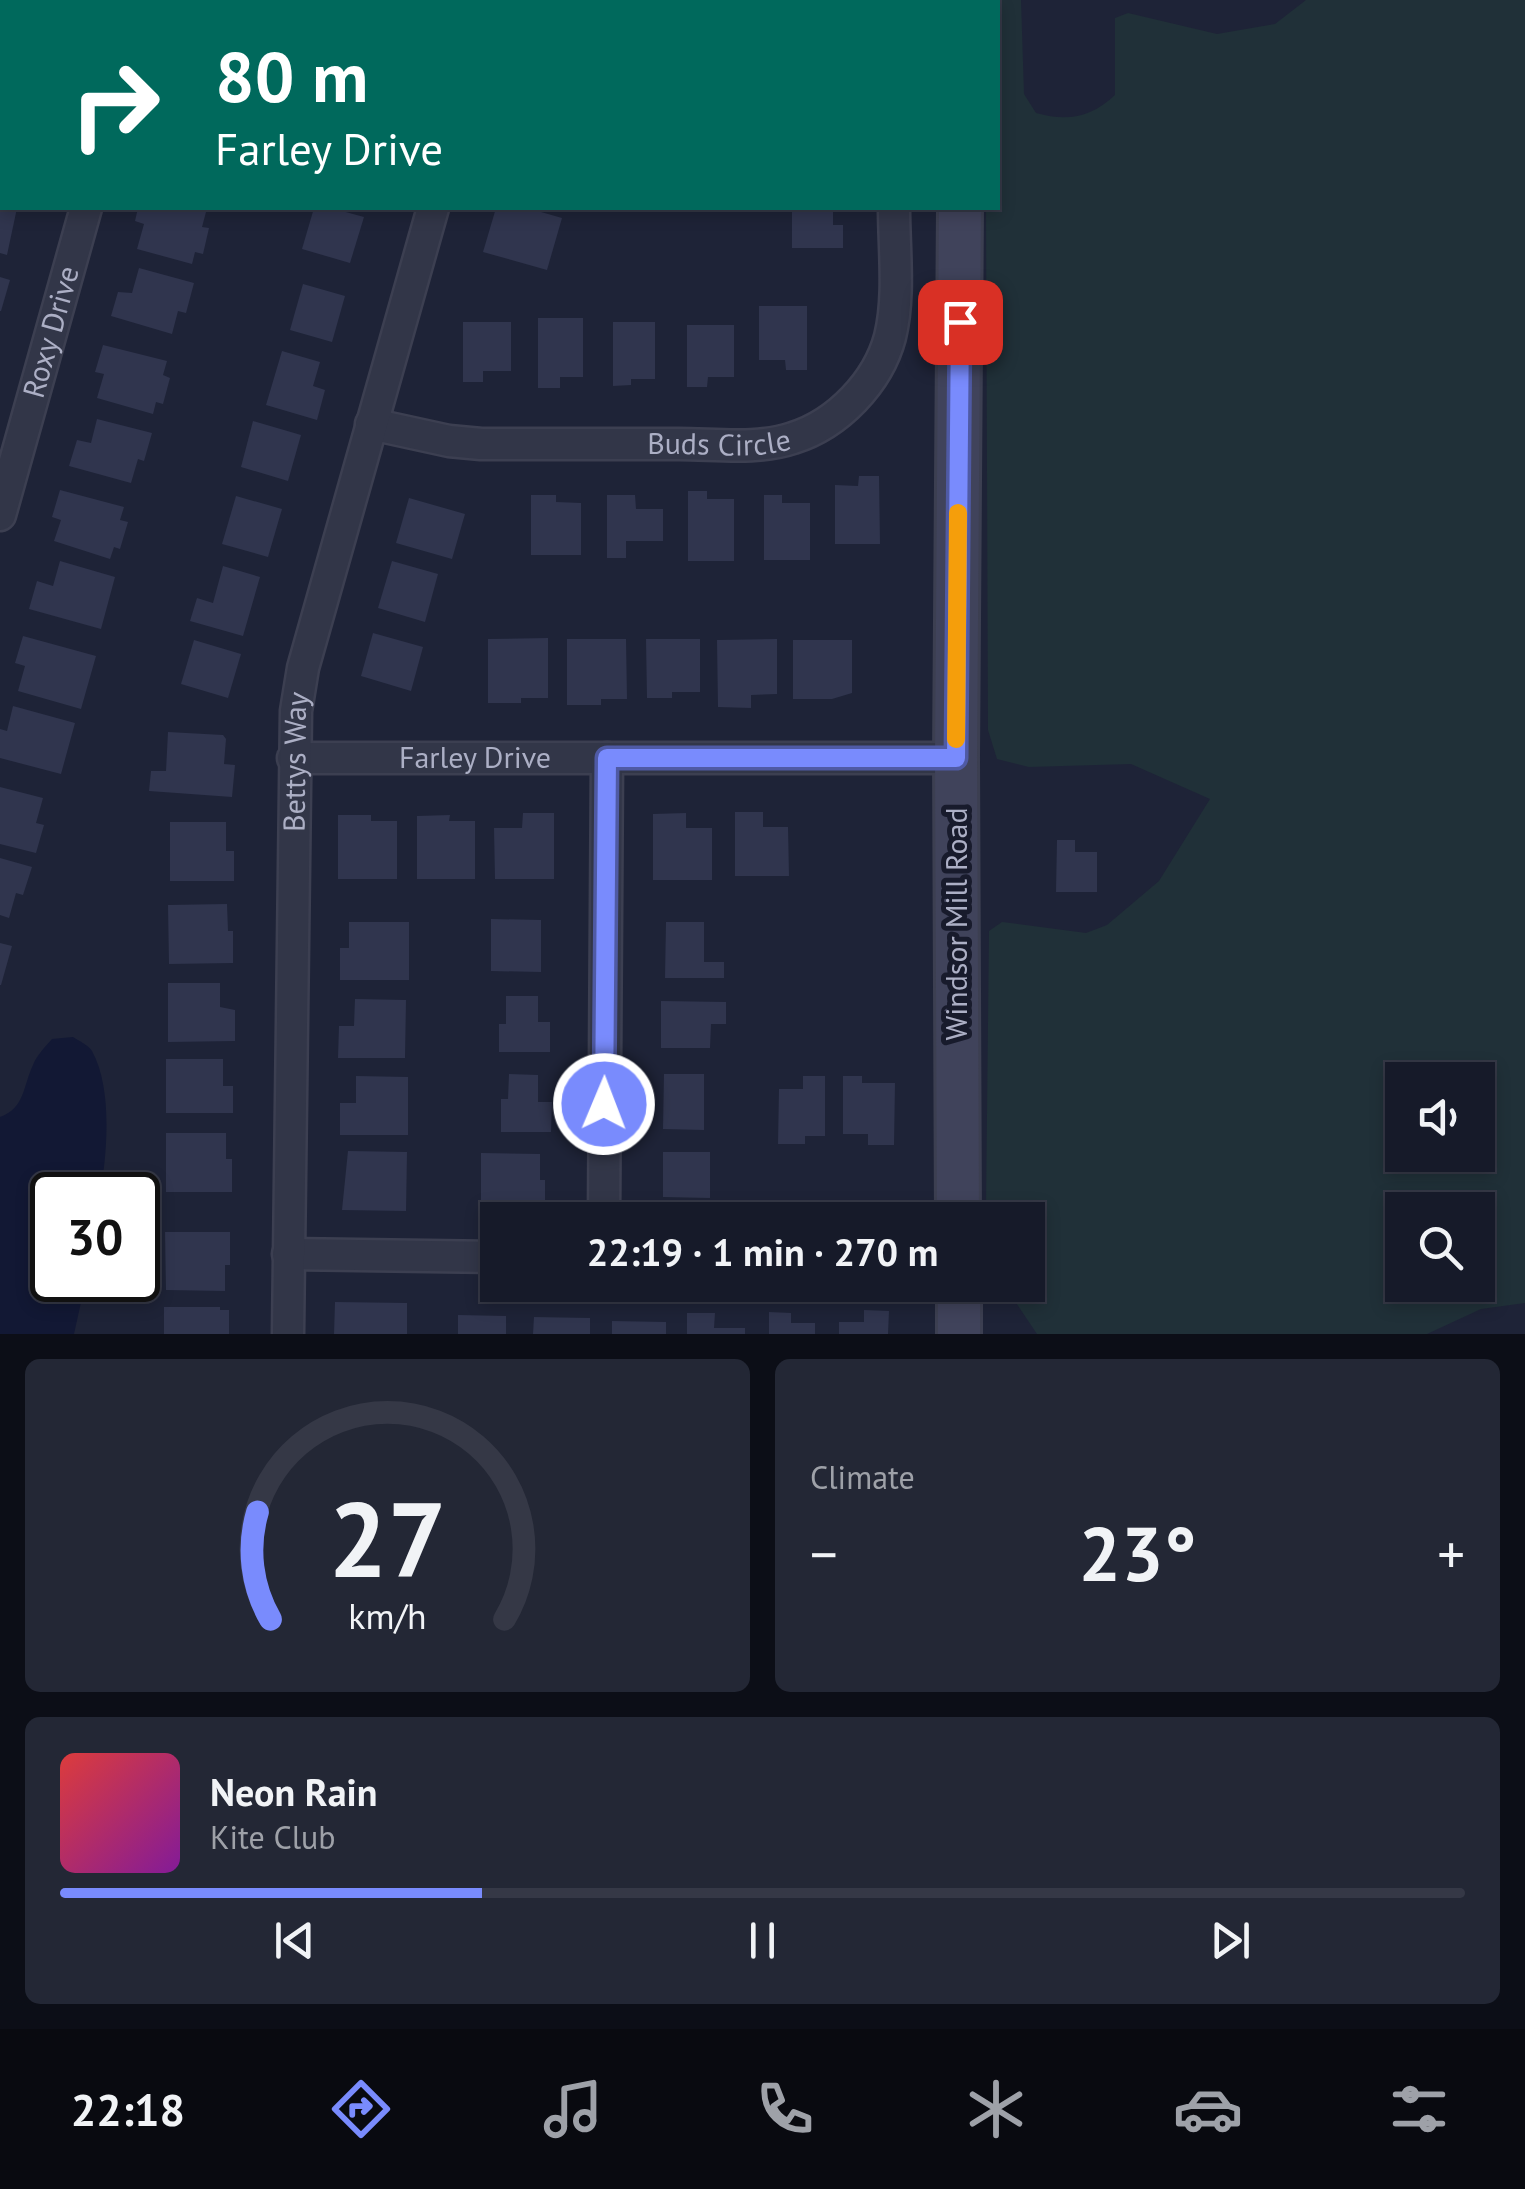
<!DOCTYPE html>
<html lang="en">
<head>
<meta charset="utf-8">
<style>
  :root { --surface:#161a29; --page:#232735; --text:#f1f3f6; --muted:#9ea1a8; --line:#353846; --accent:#798bfd }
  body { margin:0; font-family:"PT Sans",sans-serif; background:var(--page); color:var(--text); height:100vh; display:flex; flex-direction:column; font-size:38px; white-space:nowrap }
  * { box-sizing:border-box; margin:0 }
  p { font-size:32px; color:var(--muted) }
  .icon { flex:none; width:55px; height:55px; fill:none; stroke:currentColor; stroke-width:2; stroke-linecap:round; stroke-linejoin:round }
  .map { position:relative; height:1334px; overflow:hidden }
  .drawer { display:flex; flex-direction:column; gap:25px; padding:25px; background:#0c0e17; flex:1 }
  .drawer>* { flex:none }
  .banner { position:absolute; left:0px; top:0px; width:1000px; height:210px; box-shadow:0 5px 15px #0003,0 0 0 2px var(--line); background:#00695c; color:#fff; overflow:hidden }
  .buttons { position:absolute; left:1385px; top:1062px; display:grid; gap:20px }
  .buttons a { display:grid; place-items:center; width:110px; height:110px; border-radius:0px; background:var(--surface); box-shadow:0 5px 15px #0003,0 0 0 2px var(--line); font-size:50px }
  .speed { position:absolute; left:30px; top:1172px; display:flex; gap:20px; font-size:50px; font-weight:700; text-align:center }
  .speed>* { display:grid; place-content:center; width:130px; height:130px; border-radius:50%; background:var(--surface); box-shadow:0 5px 15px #0003,0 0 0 2px var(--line); line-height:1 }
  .speed .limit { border:5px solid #111; border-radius:15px; background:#fff; color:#111 }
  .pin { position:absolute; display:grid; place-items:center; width:85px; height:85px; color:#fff; margin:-42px; border-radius:20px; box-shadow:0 5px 15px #0006 }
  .me { position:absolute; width:110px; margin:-55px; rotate:1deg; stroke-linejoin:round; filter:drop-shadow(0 0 8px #0008) }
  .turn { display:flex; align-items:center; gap:35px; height:210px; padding:0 50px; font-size:45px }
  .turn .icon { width:130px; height:130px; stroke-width:2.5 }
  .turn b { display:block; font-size:70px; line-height:85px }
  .big { font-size:75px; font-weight:600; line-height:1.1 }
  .drawer .card { flex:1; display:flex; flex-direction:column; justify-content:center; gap:15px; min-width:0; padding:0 35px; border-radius:15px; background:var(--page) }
  .drawer .dial { align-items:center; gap:0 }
  .dial svg { height:260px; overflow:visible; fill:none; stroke:var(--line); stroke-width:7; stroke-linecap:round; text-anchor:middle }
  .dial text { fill:var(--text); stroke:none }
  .song { display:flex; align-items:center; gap:30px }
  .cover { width:120px; height:120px; border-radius:15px; background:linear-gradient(135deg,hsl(0 70% 55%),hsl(290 70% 35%)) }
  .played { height:10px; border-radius:5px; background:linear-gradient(90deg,var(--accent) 30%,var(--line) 30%) }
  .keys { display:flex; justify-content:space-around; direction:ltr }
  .heat { display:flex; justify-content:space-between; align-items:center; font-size:55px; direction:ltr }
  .drawer .tiles { flex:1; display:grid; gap:25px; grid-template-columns:1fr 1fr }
  .card:last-child { grid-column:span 2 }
  .trip { position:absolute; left:480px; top:1202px; width:565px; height:100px; border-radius:0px; background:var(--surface); box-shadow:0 5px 15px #0003,0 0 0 2px var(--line); font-weight:600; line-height:100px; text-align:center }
  .tabs { display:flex; height:160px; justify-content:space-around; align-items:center; background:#090a10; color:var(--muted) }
  .tabs .icon { width:70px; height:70px }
  .tabs .current { color:var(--accent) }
  .tabs b { font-size:45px; color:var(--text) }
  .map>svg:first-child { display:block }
</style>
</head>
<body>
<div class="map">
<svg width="1525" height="1334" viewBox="0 0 1525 1334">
  <rect width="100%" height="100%" fill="#1e2337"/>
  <path fill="#203038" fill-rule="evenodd" d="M989 0H1021L1024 94 1036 113C1068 122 1092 117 1115 95V18L1128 13 1217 34 1275 24 1306 0H1525V1303L1481 1309 1427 1334H1037L1004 1285H1028V1220H988L986 1207 989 931 1002 922 1086 933 1107 925 1159 881 1210 799 1131 764 1029 767 997 759 988 730 986 208H998V2ZM1402 1080H1478V1155H1402ZM1402 1210H1478V1285H1402Z"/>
  <path fill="#121834" d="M73 1037C79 1041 88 1045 92 1051 113 1089 107 1155 100 1195H52V1280H86L74 1334H0V1117C25 1108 23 1086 33 1065 37 1055 45 1047 52 1039Z"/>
  <g fill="#30354e">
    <path d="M0 208H17L7 255 0 253Z"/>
    <path d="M138 208H191L206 212 202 227 209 228 203 254 195 252 192 264 137 249 144 224 135 221Z"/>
    <path d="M314 208H331L364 217 350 263 302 249Z"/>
    <path d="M496 208H527L562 218 547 270 483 252Z"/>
    <path d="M792 208H833V225H843V248H792Z"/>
    <path d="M139 268 194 283 186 313 178 311 172 334 111 316 118 292 132 293Z"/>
    <path d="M0 277 10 280 1 311H0Z"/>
    <path d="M303 284 345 296 332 342 290 330Z"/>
    <path d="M759 306H807V370H786L785 360H759Z"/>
    <path d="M538 318H583V377H560V388H538Z"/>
    <path d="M463 322H511V371H483V382H463Z"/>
    <path d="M613 322H655V379H631V385L613 386Z"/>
    <path d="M687 325H734V377H708L707 387H687Z"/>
    <path d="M103 345 167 361 163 375 170 378 163 404 156 402 153 414 97 398 104 374 95 372Z"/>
    <path d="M282 351 320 362 313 386 325 390 317 420 266 405Z"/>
    <path d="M97 419 152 433 144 461 138 459 131 483 69 466 77 440 91 443Z"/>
    <path d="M253 421 301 435 288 481 241 467Z"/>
    <path d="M859 476H879L880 544H835V485L858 486Z"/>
    <path d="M60 490 124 507 120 520 128 522 120 549 114 547 110 559 54 541 61 520 52 517Z"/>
    <path d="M688 491H707V499H734V561H688Z"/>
    <path d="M531 495H556V502L581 503V555H531Z"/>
    <path d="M607 495H635L636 509H663V541H626V558H607Z"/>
    <path d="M764 495H782V503H810V560H764Z"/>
    <path d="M236 496 282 509 268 557 222 544Z"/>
    <path d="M409 498 465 514 452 559 396 543Z"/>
    <path d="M60 561 115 577 101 629 29 609 37 581 53 586Z"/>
    <path d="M392 561 438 574 425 622 378 608Z"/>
    <path d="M223 566 260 577 243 636 190 621 197 598 213 603Z"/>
    <path d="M373 633 423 647 411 691 361 676Z"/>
    <path d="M23 636 96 656 81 709 18 691 25 666 15 663Z"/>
    <path d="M548 638V698H521V703H488V639Z"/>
    <path d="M567 639H626L627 699H601V705H567Z"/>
    <path d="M646 639H700V692H672V698H647Z"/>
    <path d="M777 639V694L751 695V708L718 707 717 640Z"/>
    <path d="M194 640 241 654 228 698 181 684Z"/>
    <path d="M793 640H852V693L832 699H793Z"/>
    <path d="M13 706 75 723 61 774 0 758V729L7 731Z"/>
    <path d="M168 732 223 735 226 739 224 764 235 765 232 797 149 791 151 771H166Z"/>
    <path d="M0 787 43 798 36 823 44 825 36 853 0 844Z"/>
    <path d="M735 812H763V827H788L789 876H735Z"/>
    <path d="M523 813H554V879H495L494 828H522Z"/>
    <path d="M686 813V828H712V880H653V814Z"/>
    <path d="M338 815H371V821H397V879H338Z"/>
    <path d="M450 815 449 821H475V879H417V816Z"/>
    <path d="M170 822H226V851H234V881H170Z"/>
    <path d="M1057 840H1075V852H1097V892H1056Z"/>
    <path d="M0 858 32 867 23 895 16 893 9 918 0 915Z"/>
    <path d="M227 904 228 931H233V963L169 964 168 905Z"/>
    <path d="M491 919 541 920V972L491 971Z"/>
    <path d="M349 922H409V980H340V948H349Z"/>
    <path d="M666 922H704V962H724V978H665Z"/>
    <path d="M0 943 12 946 1 985H0Z"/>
    <path d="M168 983H220V1007L235 1010V1041L168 1042Z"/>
    <path d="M506 996H538V1022H550V1052H499V1024H506Z"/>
    <path d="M355 999 406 1000 405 1058H338L339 1026H354Z"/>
    <path d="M661 1001 726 1002V1024H711L710 1048H661Z"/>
    <path d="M166 1059H223V1086H233V1113H166Z"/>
    <path d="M509 1074 538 1075V1102H552L551 1132H501V1099H508Z"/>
    <path d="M664 1074H704V1130L663 1129Z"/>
    <path d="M356 1076 408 1077V1135H340V1103H356Z"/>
    <path d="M803 1076H825V1136H805V1144H778L779 1089H803Z"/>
    <path d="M843 1076H862V1083H895L894 1145H868V1134H843Z"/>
    <path d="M166 1133H226V1159H232V1192H166Z"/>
    <path d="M348 1151 407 1152 406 1211 342 1210Z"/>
    <path d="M663 1152H710V1198L663 1197Z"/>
    <path d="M481 1153 540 1154V1180H545V1212L481 1211Z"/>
    <path d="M165 1232H230V1265H225V1291L166 1290Z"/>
    <path d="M335 1302 407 1303V1334H334Z"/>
    <path d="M164 1307H220V1310H229V1334H164Z"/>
    <path d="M864 1310 889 1311 888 1334H839V1322H864Z"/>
    <path d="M769 1312 791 1313V1323H815V1334H769Z"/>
    <path d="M687 1313H715L714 1328H745V1334H687Z"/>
    <path d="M458 1315 506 1316V1334H458Z"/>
    <path d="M534 1317 590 1318V1334H533Z"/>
    <path d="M612 1321 666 1322V1334H612Z"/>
  </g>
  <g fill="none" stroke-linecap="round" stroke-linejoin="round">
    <g stroke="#3c3f51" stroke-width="35">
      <g id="street">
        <path d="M143 2 144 0"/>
        <path d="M492 2 493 0"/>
        <path d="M895 2V0"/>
        <path id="s1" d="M371 424 449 441 481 444C547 444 613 444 679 444 716 444 758 450 793 438 838 424 878 382 890 337 900 297 894 249 894 208"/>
        <path id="s2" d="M0 515 86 208"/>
        <path id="s3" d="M293 758H956"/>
        <path d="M604 1220 607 758"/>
        <path d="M288 1254 498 1257"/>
        <path id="s4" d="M288 1334 296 711 303 668 433 208"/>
      </g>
    </g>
    <g stroke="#3c3f51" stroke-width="48">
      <g id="secondary">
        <path d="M963 2V0"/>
        <path d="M958 1220 956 758 960 208"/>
        <path d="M959 1285V1334"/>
      </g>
    </g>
    <use href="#street" stroke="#323648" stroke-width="30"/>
    <use href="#secondary" stroke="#40435b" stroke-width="42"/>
  </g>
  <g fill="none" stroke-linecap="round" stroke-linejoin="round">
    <g stroke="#4f5aa4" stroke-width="25">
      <path id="route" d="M604 1104 607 758H956L960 322"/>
    </g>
    <use href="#route" stroke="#798bfd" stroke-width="18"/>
    <path stroke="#f59e0b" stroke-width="18" d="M956 739 958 513"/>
  </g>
  <g text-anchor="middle" stroke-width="10" stroke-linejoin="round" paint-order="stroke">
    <g font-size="30" fill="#acafc5" stroke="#181b2c">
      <text dy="10" stroke="none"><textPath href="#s2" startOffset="190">Roxy Drive</textPath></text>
      <text dy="10" stroke="none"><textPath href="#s1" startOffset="350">Buds Circle</textPath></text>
      <text dy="10" stroke="none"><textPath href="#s3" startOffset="182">Farley Drive</textPath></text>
      <text dy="10" stroke="none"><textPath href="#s4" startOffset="572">Bettys Way</textPath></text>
      <text transform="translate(957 924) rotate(-90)" y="10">Windsor Mill Road</text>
    </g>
  </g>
</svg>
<div class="buttons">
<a><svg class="icon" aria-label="sound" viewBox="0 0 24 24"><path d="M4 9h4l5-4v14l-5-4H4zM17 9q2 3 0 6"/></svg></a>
<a><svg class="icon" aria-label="search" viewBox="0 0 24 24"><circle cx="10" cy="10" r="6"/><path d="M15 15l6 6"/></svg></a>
</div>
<div class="speed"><div class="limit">30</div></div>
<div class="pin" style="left:960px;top:322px;background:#d93025"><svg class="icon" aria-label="arrive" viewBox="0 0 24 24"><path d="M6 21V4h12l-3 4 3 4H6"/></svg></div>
<svg class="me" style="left:604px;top:1104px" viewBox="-20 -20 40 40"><circle r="17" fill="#798bfd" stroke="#fff" stroke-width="3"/><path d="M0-11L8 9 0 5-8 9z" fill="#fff"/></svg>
<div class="trip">22:19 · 1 min · 270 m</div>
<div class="banner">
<div class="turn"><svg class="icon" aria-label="right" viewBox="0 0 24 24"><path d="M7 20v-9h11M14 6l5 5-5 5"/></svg><div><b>80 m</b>Farley Drive</div></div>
</div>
</div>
<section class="drawer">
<div class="tiles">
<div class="card dial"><svg viewBox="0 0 100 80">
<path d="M14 69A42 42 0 1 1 86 69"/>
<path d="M14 69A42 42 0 0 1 10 36" stroke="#798bfd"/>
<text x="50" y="56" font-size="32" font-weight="700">27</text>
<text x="50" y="72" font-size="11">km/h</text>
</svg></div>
<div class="card"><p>Climate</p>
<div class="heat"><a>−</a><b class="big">23°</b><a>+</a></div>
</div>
<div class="card">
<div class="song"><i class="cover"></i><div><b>Neon Rain</b><p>Kite Club</p></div></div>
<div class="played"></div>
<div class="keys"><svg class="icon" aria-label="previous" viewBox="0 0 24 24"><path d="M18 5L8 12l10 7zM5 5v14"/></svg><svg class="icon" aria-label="pause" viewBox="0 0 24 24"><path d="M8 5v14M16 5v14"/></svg><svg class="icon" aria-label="next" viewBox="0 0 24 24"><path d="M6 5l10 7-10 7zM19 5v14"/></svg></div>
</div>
</div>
</section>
<nav class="tabs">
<b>22:18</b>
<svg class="icon current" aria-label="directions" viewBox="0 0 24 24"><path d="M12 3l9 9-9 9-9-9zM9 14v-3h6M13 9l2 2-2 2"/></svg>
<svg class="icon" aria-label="music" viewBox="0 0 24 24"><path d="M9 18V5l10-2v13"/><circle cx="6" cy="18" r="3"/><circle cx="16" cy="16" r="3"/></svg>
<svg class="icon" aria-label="phone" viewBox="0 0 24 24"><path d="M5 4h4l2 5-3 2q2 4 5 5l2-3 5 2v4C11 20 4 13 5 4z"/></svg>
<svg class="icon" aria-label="climate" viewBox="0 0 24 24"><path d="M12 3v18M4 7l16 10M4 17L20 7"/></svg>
<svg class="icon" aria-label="car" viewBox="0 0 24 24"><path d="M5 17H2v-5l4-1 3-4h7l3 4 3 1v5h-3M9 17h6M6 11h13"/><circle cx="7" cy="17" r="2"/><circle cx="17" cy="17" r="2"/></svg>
<svg class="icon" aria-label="filters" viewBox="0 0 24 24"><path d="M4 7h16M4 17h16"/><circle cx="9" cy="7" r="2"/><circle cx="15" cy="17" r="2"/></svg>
</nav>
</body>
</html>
